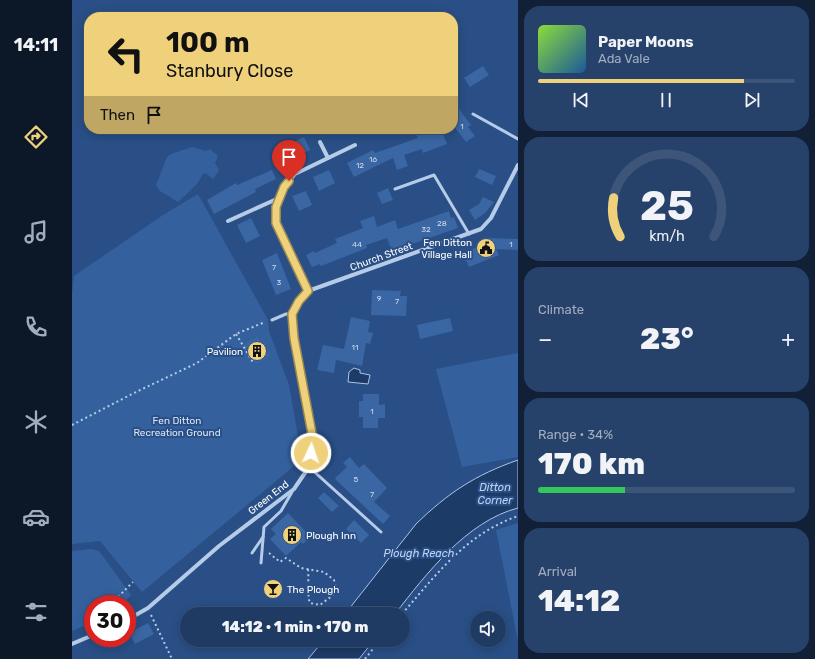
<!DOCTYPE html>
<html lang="en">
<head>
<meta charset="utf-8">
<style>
  :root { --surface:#1f3b64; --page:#27426a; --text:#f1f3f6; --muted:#a1adbf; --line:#3c5578; --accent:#efd17c }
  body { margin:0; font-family:Rubik,sans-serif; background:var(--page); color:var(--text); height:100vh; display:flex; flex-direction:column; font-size:15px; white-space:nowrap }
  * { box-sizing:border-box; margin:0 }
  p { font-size:13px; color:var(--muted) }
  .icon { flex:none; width:22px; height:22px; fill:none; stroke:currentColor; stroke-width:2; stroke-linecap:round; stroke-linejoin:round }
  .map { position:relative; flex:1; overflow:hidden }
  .drawer { display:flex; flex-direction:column; gap:6px; padding:6px; background:#112037; width:297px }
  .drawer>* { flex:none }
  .guide { position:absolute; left:12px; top:12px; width:374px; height:122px; border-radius:16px; box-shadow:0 2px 10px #0003,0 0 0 1px var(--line); background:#efd17c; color:#111; overflow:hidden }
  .tools { position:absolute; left:398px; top:611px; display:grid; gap:8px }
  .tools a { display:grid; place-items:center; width:36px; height:36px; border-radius:50%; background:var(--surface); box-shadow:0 2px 10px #0003,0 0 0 1px var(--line); font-size:20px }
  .speed { position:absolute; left:12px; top:595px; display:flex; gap:8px; font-size:20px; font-weight:700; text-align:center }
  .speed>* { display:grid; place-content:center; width:52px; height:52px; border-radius:50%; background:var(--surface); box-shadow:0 2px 10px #0003,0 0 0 1px var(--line); line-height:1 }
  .speed .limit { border:6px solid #d22; background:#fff; color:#111 }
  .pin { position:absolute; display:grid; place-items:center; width:34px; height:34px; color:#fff; margin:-41px -17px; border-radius:50% 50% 50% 0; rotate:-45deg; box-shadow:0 0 4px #0007 }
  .pin .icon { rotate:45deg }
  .me { position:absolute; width:44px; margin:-22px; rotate:3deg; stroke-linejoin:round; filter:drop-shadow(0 0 3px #0008) }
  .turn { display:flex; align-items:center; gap:14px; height:84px; padding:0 16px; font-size:18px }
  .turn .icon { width:52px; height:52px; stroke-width:2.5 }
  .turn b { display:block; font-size:28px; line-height:34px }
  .then { display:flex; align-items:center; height:38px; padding:0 16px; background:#0003; gap:8px; font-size:15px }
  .big { font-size:30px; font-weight:800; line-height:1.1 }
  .drawer .tile { flex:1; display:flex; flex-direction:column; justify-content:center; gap:6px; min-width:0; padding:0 14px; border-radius:16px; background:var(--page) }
  .drawer .dial { align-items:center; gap:0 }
  .dial svg { height:104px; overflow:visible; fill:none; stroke:var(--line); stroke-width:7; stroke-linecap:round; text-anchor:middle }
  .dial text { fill:var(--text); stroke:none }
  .song { display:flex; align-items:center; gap:12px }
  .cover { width:48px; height:48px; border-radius:6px; background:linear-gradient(135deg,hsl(90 70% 55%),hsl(210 70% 35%)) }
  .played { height:4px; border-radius:2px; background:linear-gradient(90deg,var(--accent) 80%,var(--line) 80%) }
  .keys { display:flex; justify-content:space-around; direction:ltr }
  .heat { display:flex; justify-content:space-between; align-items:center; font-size:22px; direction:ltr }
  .charge { height:6px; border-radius:3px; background:linear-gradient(90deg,#34c759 34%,var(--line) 0) }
  .trip { position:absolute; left:108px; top:607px; width:230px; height:40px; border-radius:20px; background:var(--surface); box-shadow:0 2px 10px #0003,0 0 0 1px var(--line); font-weight:800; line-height:40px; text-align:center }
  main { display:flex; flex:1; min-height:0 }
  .tabs { display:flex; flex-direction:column; width:72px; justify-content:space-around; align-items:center; background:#0c1828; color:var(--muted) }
  .tabs .icon { width:28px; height:28px }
  .tabs .selected { color:var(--accent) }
  .tabs b { font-size:18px; color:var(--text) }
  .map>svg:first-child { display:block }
</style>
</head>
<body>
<main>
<nav class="tabs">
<b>14:11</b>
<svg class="icon selected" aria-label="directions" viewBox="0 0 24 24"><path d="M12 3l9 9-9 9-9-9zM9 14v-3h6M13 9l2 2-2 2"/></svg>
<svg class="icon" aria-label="music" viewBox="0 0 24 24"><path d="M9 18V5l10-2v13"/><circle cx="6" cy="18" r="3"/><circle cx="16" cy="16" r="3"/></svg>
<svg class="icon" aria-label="phone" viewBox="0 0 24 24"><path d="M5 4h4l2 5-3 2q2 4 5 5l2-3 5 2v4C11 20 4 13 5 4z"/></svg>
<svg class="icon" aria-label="climate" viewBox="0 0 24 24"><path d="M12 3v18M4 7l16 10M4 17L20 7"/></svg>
<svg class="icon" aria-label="car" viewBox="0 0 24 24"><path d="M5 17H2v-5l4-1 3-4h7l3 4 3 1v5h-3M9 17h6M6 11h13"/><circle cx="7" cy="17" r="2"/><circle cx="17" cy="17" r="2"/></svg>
<svg class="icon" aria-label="filters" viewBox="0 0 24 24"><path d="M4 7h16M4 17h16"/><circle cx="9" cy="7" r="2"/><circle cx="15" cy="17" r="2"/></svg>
</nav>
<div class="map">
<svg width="446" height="659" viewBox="0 0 446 659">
  <rect width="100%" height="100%" fill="#294f86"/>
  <g fill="#34619e">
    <path d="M120 147 134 151 138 149 146 156 143 163 147 170 141 179 133 173 131 174 125 184 106 202 88 191 84 185C87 180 94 157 96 156 102 152 113 150 120 147Z"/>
    <path d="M126 194 196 320 197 331 217 385 227 442 222 466 70 592 28 541 0 544V294L2 276 91 215Z"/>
    <path d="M446 353V457L390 467 364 369Z"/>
    <path d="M446 523V641L424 530Z"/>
    <path d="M19 549 27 551 59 595 51 604H21V622L0 631V551Z"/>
  </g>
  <g fill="#1d3b67" stroke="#aac5e8">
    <path d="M282 368 288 370V373L298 375 296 384 276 382 277 372Z"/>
    <path d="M446 460V508C395 521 354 574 323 614H273L344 524C376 493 403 475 446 460Z"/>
    <path d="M252 640H302L287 659H236Z"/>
  </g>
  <g fill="#3a66a3">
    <path d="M411 66 417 75 398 87 392 78Z"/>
    <path d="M381 101 399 125 396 127 403 136 394 142 381 125Z"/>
    <path d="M350 129H369L375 144 351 153 350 149 332 155 336 166 325 170 321 158 282 177 275 163 301 150 303 153 346 138 343 132Z"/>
    <path d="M232 137 238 150 220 158 222 162 205 170 200 158 216 151 214 146Z"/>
    <path d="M407 169 424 176 420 185 403 177Z"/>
    <path d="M200 170 204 179 183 189 184 192 142 214 135 200 164 183 165 185Z"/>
    <path d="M257 170 263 183 247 191 241 177Z"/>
    <path d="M316 188 321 200 310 204 305 193Z"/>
    <path d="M234 191 240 205 227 211 220 196Z"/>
    <path d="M411 197 422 202 413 213 403 220 397 210 407 204Z"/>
    <path d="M377 211 379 218 382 217 386 228 320 251 315 238 294 245 295 248 249 266 248 264 240 267 234 255 242 251 243 253 265 243 263 239 291 228 288 221 302 216 305 227 323 220 326 229Z"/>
    <path d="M179 218 188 236 174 243 165 225Z"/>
    <path d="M415 238 446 239V250L424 249 427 255 397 267 391 253 417 242Z"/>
    <path d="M205 253 219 289 204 295 190 260Z"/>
    <path d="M300 290 329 291 328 296H335L334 316 299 315Z"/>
    <path d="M279 317 298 321 296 332 301 333 298 344 294 343 290 366 264 360 262 373 245 370 251 345 272 349Z"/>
    <path d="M378 318 381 331 348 339 345 325Z"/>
    <path d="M185 336 198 356 184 364 172 345Z"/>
    <path d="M291 394H307V405L313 404V418H306V428H291V417H287V401H291Z"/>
    <path d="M278 457 287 468 292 464 315 488 302 502 318 516 311 524 264 480 263 478 275 467 271 463Z"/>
    <path d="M252 492 267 506 260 512 246 498Z"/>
    <path d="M216 513 239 537 231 544 229 542 214 556 198 539 204 534 199 529Z"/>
    <path d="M282 520 297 535 289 543 274 529Z"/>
    <path d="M76 623 82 634 63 644 57 633Z"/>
  </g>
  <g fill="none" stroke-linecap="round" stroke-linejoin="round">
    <g stroke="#b5cbe8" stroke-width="2" stroke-dasharray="2 3" stroke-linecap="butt">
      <path d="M164 334 182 364"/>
      <path d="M0 425 62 393 125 363 164 334 193 322"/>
      <path d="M197 553 208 562 214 558 229 568 252 572 262 580 264 589 261 595 248 605 238 603C235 597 237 578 236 569"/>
      <path d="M39 604 61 582"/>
      <path d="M330 614C365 574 394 534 446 516"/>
      <path d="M79 615 100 659"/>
      <path d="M293 659 308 640"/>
    </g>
    <g stroke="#b5cbe8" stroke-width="3">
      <path d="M401 114 446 139"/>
      <path d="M323 189 362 175 397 234"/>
      <path d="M200 320 214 314H220"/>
      <path d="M237 467 309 532"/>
      <path d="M180 553 191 537"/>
      <path d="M189 563 192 527 209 511 220 492"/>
    </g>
    <g stroke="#b5cbe8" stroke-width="4">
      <path d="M248 142 256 158"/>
      <path d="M156 221 207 198"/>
      <path d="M236 291 204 223V207L212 187 223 174 283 145"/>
      <path d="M55 620 76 608 147 546 222 489 237 467 241 439 222 337 220 314 227 301 236 291 409 229 419 218 446 165"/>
      <path d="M0 644 21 635"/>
    </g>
  </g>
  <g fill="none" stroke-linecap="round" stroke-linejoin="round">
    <g stroke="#9b8851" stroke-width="10">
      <path id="route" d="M217 181 212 187 204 207V223L236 291 227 301 220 314 222 338 241 439 239 453"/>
    </g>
    <use href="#route" stroke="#efd17c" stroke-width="7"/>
  </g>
  <defs>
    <g id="civic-disc" transform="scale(1)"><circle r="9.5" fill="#efd17c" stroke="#294f86"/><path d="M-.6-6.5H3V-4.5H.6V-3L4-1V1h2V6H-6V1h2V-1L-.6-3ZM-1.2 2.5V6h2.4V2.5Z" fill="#111"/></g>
    <g id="building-disc" transform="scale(1)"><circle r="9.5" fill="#efd17c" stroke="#294f86"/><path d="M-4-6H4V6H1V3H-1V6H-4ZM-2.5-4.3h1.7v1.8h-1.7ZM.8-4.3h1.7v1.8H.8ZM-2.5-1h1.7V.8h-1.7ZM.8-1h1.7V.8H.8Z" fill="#111"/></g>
    <g id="bar-disc" transform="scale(1)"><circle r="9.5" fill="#efd17c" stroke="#294f86"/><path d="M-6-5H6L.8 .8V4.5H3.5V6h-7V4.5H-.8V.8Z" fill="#111"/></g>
  </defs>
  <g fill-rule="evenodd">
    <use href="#civic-disc" x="414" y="248"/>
    <use href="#building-disc" x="185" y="351"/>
    <use href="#building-disc" x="220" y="535"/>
    <use href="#bar-disc" x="201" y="589"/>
  </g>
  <g text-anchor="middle" stroke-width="4" stroke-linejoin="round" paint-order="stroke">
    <g font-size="8" fill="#ced9e8">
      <text x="390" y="129">1</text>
      <text x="301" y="162">16</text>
      <text x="288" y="168">12</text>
      <text x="370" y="226">28</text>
      <text x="354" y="232">32</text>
      <text x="285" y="247">44</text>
      <text x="439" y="247">1</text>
      <text x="202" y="270">7</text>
      <text x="207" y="285">3</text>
      <text x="307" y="301">9</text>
      <text x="325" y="304">7</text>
      <text x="283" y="350">11</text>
      <text x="300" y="414">1</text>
      <text x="284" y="482">5</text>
      <text x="300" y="497">7</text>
    </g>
    <g font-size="10" fill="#fff" stroke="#294f86" text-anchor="end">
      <text x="400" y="246">Fen Ditton<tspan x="400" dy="12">Village Hall</tspan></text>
      <text x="171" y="355">Pavilion</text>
      <text x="234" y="539" text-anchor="start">Plough Inn</text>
      <text x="215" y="593" text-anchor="start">The Plough</text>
    </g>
    <g font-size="10" fill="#fff" stroke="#294f86">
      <text transform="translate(309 256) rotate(-20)" y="4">Church Street</text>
      <text transform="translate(196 497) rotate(-38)" y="4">Green End</text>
    </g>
    <g font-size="10" fill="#d8e5f6" stroke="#294f86">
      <text x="105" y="424">Fen Ditton<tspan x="105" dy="12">Recreation Ground</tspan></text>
    </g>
    <g font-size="11" font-style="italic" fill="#c1d5ef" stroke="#294f86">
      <text x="423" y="491">Ditton<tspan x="423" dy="13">Corner</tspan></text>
      <text x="347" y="557">Plough Reach</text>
    </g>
  </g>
</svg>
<div class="tools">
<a><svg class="icon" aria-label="sound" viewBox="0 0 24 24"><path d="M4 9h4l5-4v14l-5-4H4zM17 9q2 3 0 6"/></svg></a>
</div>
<div class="speed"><div class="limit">30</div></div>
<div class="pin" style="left:217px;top:181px;background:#d93025"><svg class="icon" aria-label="arrive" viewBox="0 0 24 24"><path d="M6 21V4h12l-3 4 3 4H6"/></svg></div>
<svg class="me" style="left:239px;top:453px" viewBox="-20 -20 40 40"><circle r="17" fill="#efd17c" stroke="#fff" stroke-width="3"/><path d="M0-11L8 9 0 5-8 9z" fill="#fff"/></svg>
<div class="trip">14:12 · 1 min · 170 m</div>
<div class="guide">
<div class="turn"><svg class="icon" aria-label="left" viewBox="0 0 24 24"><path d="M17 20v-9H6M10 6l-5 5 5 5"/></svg><div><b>100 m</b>Stanbury Close</div></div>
<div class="then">Then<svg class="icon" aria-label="arrive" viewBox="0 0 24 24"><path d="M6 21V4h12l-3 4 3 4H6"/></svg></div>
</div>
</div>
<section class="drawer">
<div class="tile">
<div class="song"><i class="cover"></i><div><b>Paper Moons</b><p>Ada Vale</p></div></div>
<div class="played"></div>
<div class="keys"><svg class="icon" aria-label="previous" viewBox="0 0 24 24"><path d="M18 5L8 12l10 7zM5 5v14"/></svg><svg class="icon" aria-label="pause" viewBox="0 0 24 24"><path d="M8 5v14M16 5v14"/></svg><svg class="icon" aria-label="next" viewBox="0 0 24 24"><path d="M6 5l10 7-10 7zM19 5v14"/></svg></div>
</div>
<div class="tile dial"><svg viewBox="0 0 100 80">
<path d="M14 69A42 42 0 1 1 86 69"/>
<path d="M14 69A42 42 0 0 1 9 39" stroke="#efd17c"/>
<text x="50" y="56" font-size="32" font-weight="700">25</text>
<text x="50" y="72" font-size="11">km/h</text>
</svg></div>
<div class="tile"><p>Climate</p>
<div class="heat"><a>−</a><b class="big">23°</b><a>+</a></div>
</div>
<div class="tile"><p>Range · 34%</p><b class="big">170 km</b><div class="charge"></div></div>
<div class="tile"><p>Arrival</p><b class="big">14:12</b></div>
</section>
</main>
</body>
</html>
